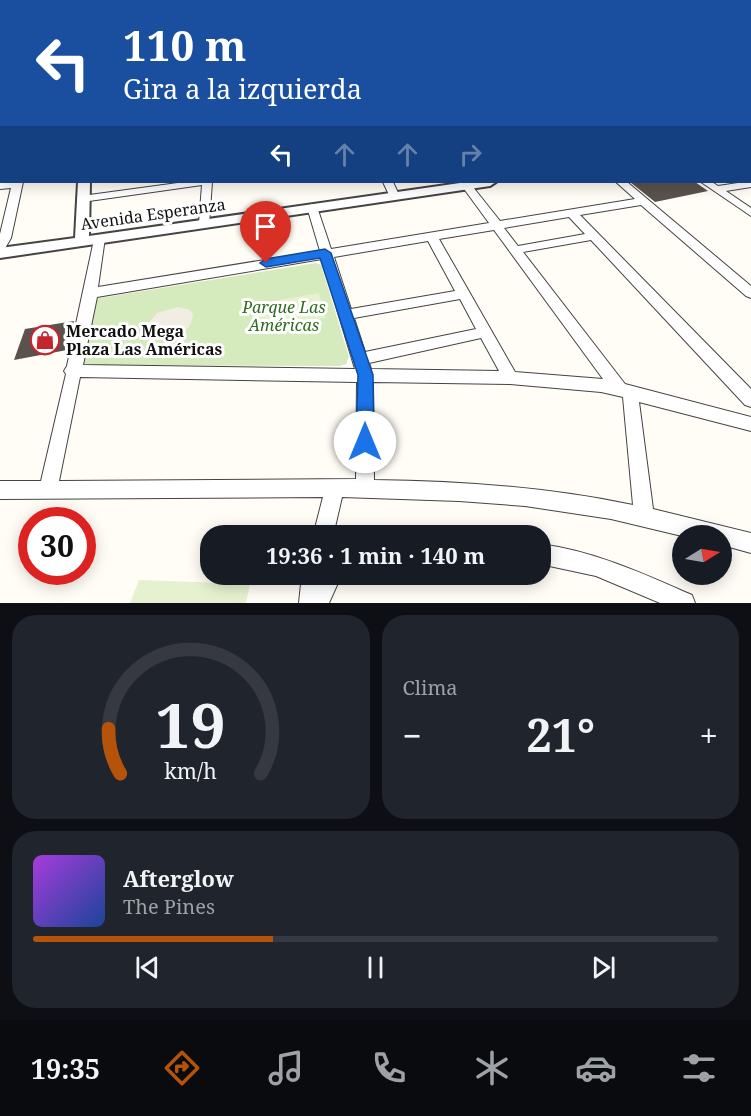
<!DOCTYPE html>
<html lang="es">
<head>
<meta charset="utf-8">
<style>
  :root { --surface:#171b24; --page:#20242c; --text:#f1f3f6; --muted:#9ea1a6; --line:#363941; --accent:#b45309 }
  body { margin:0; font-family:"Noto Serif",serif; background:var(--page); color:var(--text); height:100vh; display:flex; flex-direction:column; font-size:22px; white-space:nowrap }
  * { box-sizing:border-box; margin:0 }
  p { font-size:20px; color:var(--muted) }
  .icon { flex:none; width:33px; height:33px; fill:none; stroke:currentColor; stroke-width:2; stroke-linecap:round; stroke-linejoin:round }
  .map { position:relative; height:603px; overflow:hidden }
  .side { display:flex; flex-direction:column; gap:12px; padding:12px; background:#0d0f14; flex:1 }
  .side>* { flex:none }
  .guide { position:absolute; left:0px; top:0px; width:752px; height:183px; box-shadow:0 3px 15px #0003; background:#1a4fa0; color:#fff; overflow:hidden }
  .needle { width:39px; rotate:79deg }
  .tools { position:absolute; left:672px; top:525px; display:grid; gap:12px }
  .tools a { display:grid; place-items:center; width:60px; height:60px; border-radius:50%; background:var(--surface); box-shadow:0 3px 15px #0003; font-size:30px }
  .speed { position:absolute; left:18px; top:507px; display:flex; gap:12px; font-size:30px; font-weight:700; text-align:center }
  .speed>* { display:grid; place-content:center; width:78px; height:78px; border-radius:50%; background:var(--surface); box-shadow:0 3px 15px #0003; line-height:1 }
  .speed .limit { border:9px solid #d22; background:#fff; color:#111 }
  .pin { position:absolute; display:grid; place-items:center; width:51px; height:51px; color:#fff; margin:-62px -26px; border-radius:50% 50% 50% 0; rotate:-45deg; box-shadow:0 0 6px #0007 }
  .pin .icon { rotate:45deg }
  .me { position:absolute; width:66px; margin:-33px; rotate:0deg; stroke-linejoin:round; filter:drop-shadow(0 0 4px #0008) }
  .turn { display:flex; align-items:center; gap:21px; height:126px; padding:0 24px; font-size:27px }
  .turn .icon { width:78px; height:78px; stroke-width:2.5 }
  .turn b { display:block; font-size:42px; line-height:51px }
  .lanes { display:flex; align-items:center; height:57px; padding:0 24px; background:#0003; justify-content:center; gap:30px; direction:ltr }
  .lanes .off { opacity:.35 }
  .big { font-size:45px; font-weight:700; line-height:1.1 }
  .side .card { flex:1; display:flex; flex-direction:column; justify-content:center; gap:9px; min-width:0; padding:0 21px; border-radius:24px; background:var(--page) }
  .side .dial { align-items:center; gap:0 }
  .dial svg { height:156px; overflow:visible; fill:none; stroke:var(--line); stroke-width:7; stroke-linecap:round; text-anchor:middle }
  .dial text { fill:var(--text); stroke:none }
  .song { display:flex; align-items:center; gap:18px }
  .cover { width:72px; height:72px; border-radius:9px; background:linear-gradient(135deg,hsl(280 70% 55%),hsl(220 70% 35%)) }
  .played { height:6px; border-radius:3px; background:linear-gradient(90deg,var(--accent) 35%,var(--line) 35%) }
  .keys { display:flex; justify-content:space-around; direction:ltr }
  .heat { display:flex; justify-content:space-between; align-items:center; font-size:33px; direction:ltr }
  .side .tiles { flex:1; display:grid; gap:12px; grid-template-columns:1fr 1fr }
  .card:last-child { grid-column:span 2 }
  .trip { position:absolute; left:200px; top:525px; width:351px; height:60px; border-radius:24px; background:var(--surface); box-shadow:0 3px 15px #0003; font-weight:700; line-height:60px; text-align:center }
  .tab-bar { display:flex; height:96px; justify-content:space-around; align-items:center; background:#090b0e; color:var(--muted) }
  .tab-bar .icon { width:42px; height:42px }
  .tab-bar .on { color:var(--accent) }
  .tab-bar b { font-size:27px; color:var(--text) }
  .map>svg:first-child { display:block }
</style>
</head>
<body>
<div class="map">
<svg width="751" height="603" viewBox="0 0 751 603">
  <rect width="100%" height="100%" fill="#fffdf5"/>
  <path fill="#d5ebbd" d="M316 263 321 265 349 357 346 364 340 366 80 365 94 299Z"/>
  <g fill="#e6f2cf">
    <path d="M319 293 325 318 259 330 256 304Z"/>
    <path d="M139 580 250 584 246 603H130Z"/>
  </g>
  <path fill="#f1ede2" d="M178 307 190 310 193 314 191 324 187 329 167 338 150 332 149 323 157 313Z"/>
  <g fill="#5a524d">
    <path d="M630 182H695L708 191 655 202Z"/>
    <path d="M74 321 67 350 14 360 25 329Z"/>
  </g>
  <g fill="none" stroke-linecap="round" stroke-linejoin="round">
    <g stroke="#444" stroke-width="2">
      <g id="minor">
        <path d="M37 0H44L35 2Z"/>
        <path d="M66 0H72L64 2Z"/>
        <path d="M121 0H127L120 2Z"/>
        <path d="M228 0H234V2H229Z"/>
        <path d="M433 0H439L441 2H435Z"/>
        <path d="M447 0H453L455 2H449Z"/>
        <path d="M468 0H474L476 2H470Z"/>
        <path d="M488 0H494L496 2H490Z"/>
        <path d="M521 0H527L529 2H523Z"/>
        <path d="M564 0 573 2H566Z"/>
        <path d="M620 0H634L615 2Z"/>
        <path d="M669 0 678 2H671Z"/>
        <rect x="750" y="2" width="1" height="4"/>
        <path d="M2 23V27L0 28V24Z"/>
        <rect x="750" y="25" width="1" height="5"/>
        <path d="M2 40V45H0V41Z"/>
        <rect x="750" y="49" width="1" height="4"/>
        <rect x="750" y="72" width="1" height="5"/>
        <rect x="750" y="102" width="1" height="5"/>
        <rect x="0" y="112" width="2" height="4"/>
        <rect x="750" y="124" width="1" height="6"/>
        <rect x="0" y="168" width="2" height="6"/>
        <path d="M751 181V187L726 191 751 208V216L701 182H712L718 186Z"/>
        <path d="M12 182H23L11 238 4 250 0 251V234L11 188 0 189V183Z"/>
        <path d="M185 182H212L209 225H201L199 223 202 185 82 202 77 199 82 196Z"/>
        <path d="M383 182H393L399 195 398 197H390Z"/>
        <path d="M459 182H469L500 221 635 199 616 182H627L751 286V298L746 296 641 205 580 215 751 389V407L745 405 591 240 523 252 625 384 751 417V431L639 402 653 509 751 533V553L722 545V536H682L611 519 525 506 459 501 342 497 333 536H313L323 497 0 499V481H41L66 374 64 371 67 366 95 235H103L105 238 98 287 320 251 307 207 312 204 317 207 331 249 489 223ZM569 217 585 234 518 246 504 228ZM494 230 603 379 515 372 439 239ZM428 241 455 291 351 309 334 257ZM322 259 355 369 83 365 97 297ZM460 299 476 329 365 352 354 318ZM481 338 499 371 371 369 369 363ZM80 377 357 382 356 479 59 481ZM373 382 510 384 601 392 623 397 633 505C548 487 461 481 374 480Z"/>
        <path d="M540 544C594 551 642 573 692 595L695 603H660L596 576 540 564Z"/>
        <path d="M302 574H342L329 603H299Z"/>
      </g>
    </g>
    <g stroke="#444" stroke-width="4">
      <g id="tertiary">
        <path d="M138 0H158L134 2Z"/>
        <path d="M680 0 691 2H681Z"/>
        <rect x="0" y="3" width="2" height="4"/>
        <rect x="750" y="21" width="1" height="4"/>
        <rect x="0" y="129" width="2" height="6"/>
        <rect x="750" y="133" width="1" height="6"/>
        <path d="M78 182H90L89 236 467 182H496L490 186 0 258V248L75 238Z"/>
      </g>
    </g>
    <use href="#minor" fill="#fff" fill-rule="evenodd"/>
    <use href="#tertiary" fill="#fff" fill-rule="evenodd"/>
  </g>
  <path fill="#1a73e8" stroke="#114b97" stroke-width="1.5" d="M325 249 331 253 373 375 374 442 371 448 365 450 359 448 356 442 358 375 320 258 266 267 260 263 266 259Z"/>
  <defs>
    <g id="shop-ring" transform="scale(1.5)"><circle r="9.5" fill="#fff" stroke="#c4262e" stroke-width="1.5"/><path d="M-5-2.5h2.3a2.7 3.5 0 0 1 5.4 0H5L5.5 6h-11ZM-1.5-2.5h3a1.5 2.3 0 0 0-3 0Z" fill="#c4262e"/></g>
  </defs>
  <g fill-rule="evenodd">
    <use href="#shop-ring" x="45" y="340"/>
  </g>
  <g text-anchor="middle" stroke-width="6" stroke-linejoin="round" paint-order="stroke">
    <g font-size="16" fill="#111" stroke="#fff">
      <text transform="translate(153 214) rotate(-8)" y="6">Avenida Esperanza</text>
    </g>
    <g font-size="16" font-style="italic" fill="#2f6b1f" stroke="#fff">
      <text x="284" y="313">Parque Las<tspan x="284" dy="18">Américas</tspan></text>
    </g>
    <g font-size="16" font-weight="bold" fill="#111" stroke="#fff" text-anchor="start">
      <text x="66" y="337">Mercado Mega<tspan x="66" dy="18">Plaza Las Américas</tspan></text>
    </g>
  </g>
</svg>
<div class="tools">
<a><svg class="needle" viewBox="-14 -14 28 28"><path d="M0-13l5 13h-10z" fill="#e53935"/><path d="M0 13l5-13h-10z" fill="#9ea1a6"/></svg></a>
</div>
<div class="speed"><div class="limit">30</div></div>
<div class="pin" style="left:266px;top:263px;background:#d93025"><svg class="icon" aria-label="arrive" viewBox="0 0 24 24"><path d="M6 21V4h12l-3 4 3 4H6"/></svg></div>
<svg class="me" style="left:365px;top:442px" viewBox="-20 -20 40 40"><circle r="19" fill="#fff"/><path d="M0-13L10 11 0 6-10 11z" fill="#1a73e8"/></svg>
<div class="trip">19:36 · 1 min · 140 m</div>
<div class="guide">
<div class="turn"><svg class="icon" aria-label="left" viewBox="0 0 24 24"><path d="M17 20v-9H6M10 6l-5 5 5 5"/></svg><div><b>110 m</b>Gira a la izquierda</div></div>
<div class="lanes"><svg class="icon" aria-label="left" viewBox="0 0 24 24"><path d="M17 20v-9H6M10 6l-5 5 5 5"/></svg><svg class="icon off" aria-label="ahead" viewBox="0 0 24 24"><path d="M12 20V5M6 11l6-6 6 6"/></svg><svg class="icon off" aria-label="ahead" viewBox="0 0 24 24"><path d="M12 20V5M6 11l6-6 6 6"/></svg><svg class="icon off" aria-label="right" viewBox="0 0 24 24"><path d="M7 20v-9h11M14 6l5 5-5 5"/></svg></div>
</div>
</div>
<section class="side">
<div class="tiles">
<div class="card dial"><svg viewBox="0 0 100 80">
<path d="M14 69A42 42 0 1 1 86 69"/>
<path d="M14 69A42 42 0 0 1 8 46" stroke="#b45309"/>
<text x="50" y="56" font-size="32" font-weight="700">19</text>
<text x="50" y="72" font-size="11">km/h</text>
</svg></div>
<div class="card"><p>Clima</p>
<div class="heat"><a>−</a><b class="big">21°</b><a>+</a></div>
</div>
<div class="card">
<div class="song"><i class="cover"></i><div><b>Afterglow</b><p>The Pines</p></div></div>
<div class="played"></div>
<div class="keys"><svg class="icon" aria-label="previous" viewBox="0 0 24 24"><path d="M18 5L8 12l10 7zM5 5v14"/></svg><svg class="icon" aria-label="pause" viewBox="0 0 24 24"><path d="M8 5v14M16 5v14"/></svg><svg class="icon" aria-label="next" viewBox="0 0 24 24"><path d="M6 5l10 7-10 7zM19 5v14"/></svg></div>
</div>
</div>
</section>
<nav class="tab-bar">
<b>19:35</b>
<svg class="icon on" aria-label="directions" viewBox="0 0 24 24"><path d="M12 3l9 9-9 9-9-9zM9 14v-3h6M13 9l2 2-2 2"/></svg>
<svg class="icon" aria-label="music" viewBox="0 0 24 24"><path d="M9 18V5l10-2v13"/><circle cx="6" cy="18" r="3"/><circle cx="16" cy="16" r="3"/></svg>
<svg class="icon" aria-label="phone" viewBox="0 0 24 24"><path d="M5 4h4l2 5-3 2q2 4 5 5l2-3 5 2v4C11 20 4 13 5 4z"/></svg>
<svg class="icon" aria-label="climate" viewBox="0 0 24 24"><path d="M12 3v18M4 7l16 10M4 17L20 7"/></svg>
<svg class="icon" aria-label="car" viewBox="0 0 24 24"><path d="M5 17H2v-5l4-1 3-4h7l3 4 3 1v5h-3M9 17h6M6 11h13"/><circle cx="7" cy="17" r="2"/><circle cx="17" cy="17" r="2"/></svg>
<svg class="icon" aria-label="filters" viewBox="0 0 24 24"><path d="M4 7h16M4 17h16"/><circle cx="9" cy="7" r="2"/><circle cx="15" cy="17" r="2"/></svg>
</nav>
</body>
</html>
